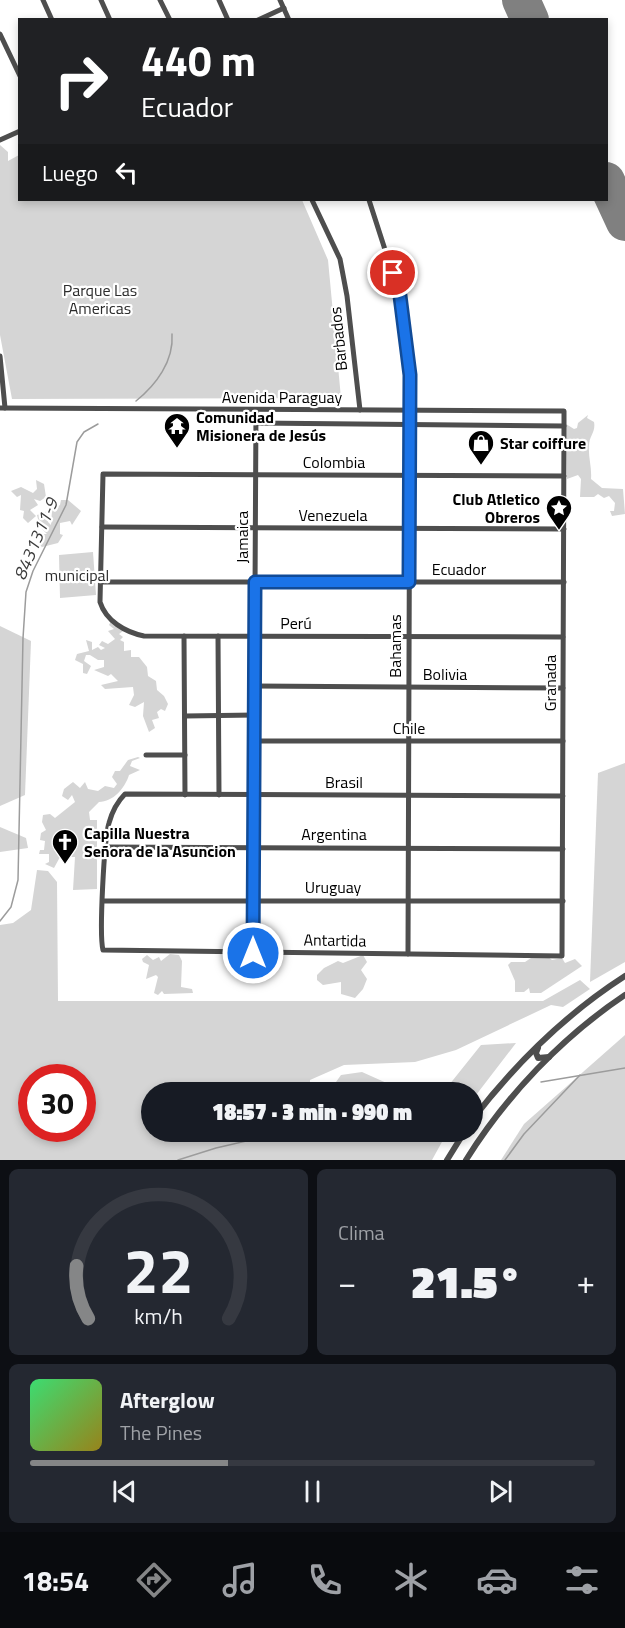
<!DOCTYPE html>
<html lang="es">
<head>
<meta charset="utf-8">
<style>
  :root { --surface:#171b24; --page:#242831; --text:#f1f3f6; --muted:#9ea1a6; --line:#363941; --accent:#858687 }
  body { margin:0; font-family:"Titillium Web",sans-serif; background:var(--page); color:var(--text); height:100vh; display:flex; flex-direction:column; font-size:22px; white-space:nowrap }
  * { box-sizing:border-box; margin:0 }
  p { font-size:20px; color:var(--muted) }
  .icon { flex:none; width:33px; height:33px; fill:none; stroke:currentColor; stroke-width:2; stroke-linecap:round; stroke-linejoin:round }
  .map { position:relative; height:1160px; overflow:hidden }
  .side { display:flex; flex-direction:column; gap:9px; padding:9px; background:#0d0f14; flex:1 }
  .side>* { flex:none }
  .banner { position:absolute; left:18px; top:18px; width:590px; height:183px; border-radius:0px; box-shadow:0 3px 9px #0003; background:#202124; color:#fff; overflow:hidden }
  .speed { position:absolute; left:18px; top:1064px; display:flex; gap:12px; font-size:30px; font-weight:700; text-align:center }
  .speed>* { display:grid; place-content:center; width:78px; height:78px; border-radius:50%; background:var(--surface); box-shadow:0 3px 9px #0003; line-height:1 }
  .speed .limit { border:9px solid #d22; background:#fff; color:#111 }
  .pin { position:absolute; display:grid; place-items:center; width:51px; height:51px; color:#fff; margin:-26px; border:3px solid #fff; border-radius:50%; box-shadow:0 2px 6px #0007 }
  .me { position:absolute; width:66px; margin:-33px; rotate:0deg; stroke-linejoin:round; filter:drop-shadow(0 0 4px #0008) }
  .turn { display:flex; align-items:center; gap:21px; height:126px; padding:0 24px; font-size:27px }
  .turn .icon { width:78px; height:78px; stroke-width:2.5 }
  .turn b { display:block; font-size:42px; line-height:51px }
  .then { display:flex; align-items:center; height:57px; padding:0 24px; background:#0003; gap:12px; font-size:22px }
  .big { font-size:45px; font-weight:800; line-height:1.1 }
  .side .widget { flex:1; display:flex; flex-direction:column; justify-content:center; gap:9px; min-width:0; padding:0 21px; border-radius:9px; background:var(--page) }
  .side .dial { align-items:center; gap:0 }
  .dial svg { height:156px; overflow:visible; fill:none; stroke:var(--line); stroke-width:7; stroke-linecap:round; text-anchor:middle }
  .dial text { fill:var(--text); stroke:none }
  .song { display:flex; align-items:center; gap:18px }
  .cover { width:72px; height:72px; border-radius:9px; background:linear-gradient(135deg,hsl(140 70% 55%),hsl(50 70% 35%)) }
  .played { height:6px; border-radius:3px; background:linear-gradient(90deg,var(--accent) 35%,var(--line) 35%) }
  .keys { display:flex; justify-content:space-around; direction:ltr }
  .heat { display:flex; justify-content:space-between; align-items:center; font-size:33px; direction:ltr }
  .side .tiles { flex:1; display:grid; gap:9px; grid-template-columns:1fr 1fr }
  .widget:last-child { grid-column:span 2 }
  .trip { position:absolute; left:141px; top:1082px; width:342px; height:60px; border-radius:30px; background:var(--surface); box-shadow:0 3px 9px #0003; font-weight:800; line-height:60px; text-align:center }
  .tab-bar { display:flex; height:96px; justify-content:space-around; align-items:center; background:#090b0e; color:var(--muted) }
  .tab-bar .icon { width:42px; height:42px }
  .tab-bar .on { color:var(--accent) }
  .tab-bar b { font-size:27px; color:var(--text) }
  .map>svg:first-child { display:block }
</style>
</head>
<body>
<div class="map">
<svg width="625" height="1160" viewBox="0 0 625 1160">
  <rect width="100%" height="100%" fill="#fff"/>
  <g fill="#d5d5d5" fill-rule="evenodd">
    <path d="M0 145 8 152V161L19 155 20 200H302L328 260 341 398 12 399 0 335Z"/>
    <path d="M588 415 587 418 594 422C596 432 589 436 589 445 588 457 592 467 591 479L602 488 623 489 625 514 612 516 610 511H614L615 503 609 496 604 498 598 494 594 497H580L581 479 578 475 567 479 566 424 574 429 577 428 578 423Z"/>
    <path d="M36 480 44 484 46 497 40 501 34 499 38 505 30 510 36 516 28 523 23 518 24 511 20 510 21 495 17 497 11 491 21 487 33 493 37 489Z"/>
    <path d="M61 500H68L81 511 72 525 70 521 60 523V534L63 535 58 543 38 548 40 534H47L40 527 37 515 48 511V522L51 525 52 510 60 505Z"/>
    <path d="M93 552 96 595 60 598 59 555Z"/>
    <path d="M111 621 123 631 119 634 123 637 120 640 124 642V651L131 650V657H139L147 667 148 676 156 681 157 690 164 696 168 704 165 711 161 709 157 712 159 718 152 720 155 728 149 732 143 716 144 702 135 707 129 705 134 695 133 687 105 689 101 685 118 681 111 674 108 676 94 670 104 667V660H98L90 655H86L84 661 91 666 87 674 83 673V664L75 660 77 654 89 651 86 640 92 642V650L98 647 101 650 105 648 99 645 102 641 108 644 115 639 108 631 114 629 109 625Z"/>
    <path d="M0 626 31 641 25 795 0 806Z"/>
    <path d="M138 757 140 758 132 761 130 766 140 770 129 775C125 788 113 802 99 802L89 812 90 820H97V889L73 890 75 857H60L54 868 45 864 49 862V854H39L40 850H44L45 841 40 840 41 833 46 830 42 822 43 815 50 814 55 818 75 802 72 795 68 800 62 796 64 789 73 782 80 788 85 782 88 789 98 791 105 786 114 788 117 784 112 777 115 771H120L128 760Z"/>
    <path d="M625 763V962L590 982 598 773Z"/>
    <path d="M0 827 26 838 28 848 0 852Z"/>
    <path d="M37 870 48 871 57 882 58 1001H543L580 980 590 989 563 1007 551 1005 456 1050 415 1062 344 1065 310 1080V1089H331L341 1075 362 1072 400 1089 449 1085 481 1045 516 1043 473 1099 472 1092H152V1131H448L432 1160H0V925L13 923 31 910ZM32 1077H82V1128H32Z"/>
    <path d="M170 954 179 955 182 961 181 987 192 989 193 993 164 994 162 991 158 995 154 993 158 977 156 975 146 979 149 965 143 962 142 959 147 955 153 960 159 957 161 961Z"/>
    <path d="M363 955 367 962 361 970 367 979 363 989 355 998 341 994V982L323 985 317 980V975L324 968 338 961 343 963Z"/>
    <path d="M534 956H547L552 960 562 958 565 963 575 959 582 966 541 993H530L529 988 524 992H515V981L508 965 511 962H525Z"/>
    <path d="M625 1035V1160H501L524 1124Z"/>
  </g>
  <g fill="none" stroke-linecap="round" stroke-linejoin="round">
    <g stroke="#9c9c9c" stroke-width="1.5">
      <path d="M136 401C156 385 174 361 172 334"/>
      <path d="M0 921 11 907 18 880 23 638 26 592 33 571 66 505 77 442 84 432 98 424"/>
      <path d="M541 1082 625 1068"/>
      <path d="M469 1092 472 1091"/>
      <path d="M178 1160 216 1148 289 1131"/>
      <path d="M505 1160 524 1134 580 1075"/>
    </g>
    <g stroke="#808080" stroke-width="38">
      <path d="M521 0 530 20"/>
      <path d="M606 181 625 222"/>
    </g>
    <g stroke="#4e4e4e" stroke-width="5">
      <path d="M43 0 52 20"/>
      <path d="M101 0 110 20"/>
      <path d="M160 0 170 20"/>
      <path d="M219 0 228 20"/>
      <path d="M280 0 289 20"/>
      <path d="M258 20 284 8"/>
      <path d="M0 34 20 76"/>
      <path d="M0 140 20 131"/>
      <path d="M312 200 340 259 347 296 360 410"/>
      <path d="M369 200 400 296 410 375 408 954"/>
      <path d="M0 356 5 408"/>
      <path d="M0 408 564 411V426L562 956 103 950C99 935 104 839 109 823 112 812 117 802 125 794L563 796"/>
      <path d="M256 423 564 426"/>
      <path d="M102 527 564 529"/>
      <path d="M103 582H564"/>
      <path d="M184 636 185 795"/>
      <path d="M218 636 219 795"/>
      <path d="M563 637 144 636C125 632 106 621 100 602L103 474 564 476"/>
      <path d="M255 686 563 688"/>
      <path d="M185 716 255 715"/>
      <path d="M254 741H563"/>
      <path d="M146 755H185"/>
      <path d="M105 847 563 849"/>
      <path d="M104 901H563"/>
      <path d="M253 953 256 410"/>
    </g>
    <g stroke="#4e4e4e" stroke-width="6">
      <path d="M538 1048 536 1053 538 1058 549 1057"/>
      <path d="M472 1120C515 1064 566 1014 625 976"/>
      <path d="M447 1160 465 1131"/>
      <path d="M466 1160C506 1096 562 1037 625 995"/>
    </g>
  </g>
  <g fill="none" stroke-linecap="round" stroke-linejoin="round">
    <g stroke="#114b97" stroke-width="15">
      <path id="route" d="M253 953 255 582H409L410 375 400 296 393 273"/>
    </g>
    <use href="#route" stroke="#1a73e8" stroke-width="10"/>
  </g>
  <defs>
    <g id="temple-pin" transform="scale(1.35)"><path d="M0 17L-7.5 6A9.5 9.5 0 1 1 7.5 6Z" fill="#000" stroke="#fff"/><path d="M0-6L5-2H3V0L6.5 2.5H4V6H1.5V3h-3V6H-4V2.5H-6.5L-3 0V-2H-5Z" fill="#fff"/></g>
    <g id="shop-pin" transform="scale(1.35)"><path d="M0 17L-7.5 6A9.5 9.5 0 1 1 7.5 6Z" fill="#000" stroke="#fff"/><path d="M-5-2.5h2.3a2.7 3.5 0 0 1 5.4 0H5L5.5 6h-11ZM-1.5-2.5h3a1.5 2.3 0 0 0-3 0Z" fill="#fff"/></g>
    <g id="sight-pin" transform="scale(1.35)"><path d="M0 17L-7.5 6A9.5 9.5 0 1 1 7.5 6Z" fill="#000" stroke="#fff"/><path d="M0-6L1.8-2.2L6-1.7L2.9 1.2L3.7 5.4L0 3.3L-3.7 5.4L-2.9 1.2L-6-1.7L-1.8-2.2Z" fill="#fff"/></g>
    <g id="church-pin" transform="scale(1.35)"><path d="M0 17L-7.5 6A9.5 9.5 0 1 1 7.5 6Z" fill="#000" stroke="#fff"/><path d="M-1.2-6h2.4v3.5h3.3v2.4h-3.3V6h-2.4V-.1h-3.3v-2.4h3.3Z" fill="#fff"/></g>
  </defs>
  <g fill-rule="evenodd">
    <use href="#temple-pin" x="177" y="426"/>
    <use href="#shop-pin" x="481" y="443"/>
    <use href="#sight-pin" x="559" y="508"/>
    <use href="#church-pin" x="65" y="842"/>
  </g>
  <g text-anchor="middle" stroke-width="4.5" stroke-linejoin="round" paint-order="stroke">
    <g font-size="16" fill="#2c2c2c" stroke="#fff">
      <text x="100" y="296">Parque Las<tspan x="100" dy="18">Americas</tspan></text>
      <text x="77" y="581">municipal</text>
    </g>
    <g font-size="16" fill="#000" stroke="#fff">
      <text transform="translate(338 339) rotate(-96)" y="6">Barbados</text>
      <text x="282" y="403">Avenida Paraguay</text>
      <text x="334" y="468">Colombia</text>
      <text x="333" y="521">Venezuela</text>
      <text transform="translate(242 537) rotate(-90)" y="6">Jamaica</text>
      <text x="459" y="575">Ecuador</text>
      <text x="296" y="629">Perú</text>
      <text transform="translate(395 646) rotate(-90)" y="6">Bahamas</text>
      <text x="445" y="680">Bolivia</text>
      <text transform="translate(550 683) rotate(-90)" y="6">Granada</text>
      <text x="409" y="734">Chile</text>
      <text x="344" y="788">Brasil</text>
      <text x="334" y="840">Argentina</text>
      <text x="333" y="893">Uruguay</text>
      <text transform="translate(335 940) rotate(1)" y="6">Antartida</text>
    </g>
    <g font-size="16" font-weight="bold" fill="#000" stroke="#fff" text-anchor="start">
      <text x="196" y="423">Comunidad<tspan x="196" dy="18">Misionera de Jesús</tspan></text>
      <text x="500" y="449">Star coiffure</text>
      <text x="540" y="505" text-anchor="end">Club Atletico<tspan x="540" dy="18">Obreros</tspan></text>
      <text x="84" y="839">Capilla Nuestra<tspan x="84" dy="18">Señora de la Asuncion</tspan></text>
    </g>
    <g font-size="18" font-style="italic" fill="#3d3d3d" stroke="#fff">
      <text transform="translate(36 539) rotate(-67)" y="6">8431311-9</text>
    </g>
  </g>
</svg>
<div class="speed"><div class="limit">30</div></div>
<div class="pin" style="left:393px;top:273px;background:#d93025"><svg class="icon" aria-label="arrive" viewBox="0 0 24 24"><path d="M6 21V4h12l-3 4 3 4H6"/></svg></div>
<svg class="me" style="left:253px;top:953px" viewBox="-20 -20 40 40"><circle r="17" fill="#1a73e8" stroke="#fff" stroke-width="3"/><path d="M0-11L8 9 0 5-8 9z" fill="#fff"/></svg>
<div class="trip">18:57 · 3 min · 990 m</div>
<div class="banner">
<div class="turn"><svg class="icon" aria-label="right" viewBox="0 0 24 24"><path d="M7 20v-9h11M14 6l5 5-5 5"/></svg><div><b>440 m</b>Ecuador</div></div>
<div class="then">Luego<svg class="icon" aria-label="left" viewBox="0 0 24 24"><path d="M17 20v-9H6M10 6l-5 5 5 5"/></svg></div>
</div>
</div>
<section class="side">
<div class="tiles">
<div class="widget dial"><svg viewBox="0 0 100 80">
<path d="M14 69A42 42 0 1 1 86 69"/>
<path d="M14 69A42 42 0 0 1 8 42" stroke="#858687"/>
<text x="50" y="56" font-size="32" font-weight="700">22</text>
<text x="50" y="72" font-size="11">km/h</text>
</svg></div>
<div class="widget"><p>Clima</p>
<div class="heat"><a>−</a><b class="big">21.5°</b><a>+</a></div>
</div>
<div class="widget">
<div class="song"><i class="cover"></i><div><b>Afterglow</b><p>The Pines</p></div></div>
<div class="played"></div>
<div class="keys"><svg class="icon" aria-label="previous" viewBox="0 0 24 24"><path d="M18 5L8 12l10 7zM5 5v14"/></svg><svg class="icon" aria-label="pause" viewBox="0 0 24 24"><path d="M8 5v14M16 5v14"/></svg><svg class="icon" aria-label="next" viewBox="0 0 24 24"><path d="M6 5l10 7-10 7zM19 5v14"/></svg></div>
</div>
</div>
</section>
<nav class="tab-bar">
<b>18:54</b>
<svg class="icon on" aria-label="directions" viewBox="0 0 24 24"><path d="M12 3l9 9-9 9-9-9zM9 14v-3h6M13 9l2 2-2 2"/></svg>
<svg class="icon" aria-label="music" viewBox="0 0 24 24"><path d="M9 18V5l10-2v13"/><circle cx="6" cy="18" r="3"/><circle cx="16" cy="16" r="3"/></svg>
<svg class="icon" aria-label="phone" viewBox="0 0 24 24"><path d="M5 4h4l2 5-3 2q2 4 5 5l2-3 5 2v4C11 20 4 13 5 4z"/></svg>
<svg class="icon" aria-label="climate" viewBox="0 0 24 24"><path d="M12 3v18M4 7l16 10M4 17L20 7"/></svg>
<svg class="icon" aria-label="car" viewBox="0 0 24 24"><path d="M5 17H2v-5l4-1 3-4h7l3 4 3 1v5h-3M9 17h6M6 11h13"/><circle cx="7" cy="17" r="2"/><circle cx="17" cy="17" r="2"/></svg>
<svg class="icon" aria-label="filters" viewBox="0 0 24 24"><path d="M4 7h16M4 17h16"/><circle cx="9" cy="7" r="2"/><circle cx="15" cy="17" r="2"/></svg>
</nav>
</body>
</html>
